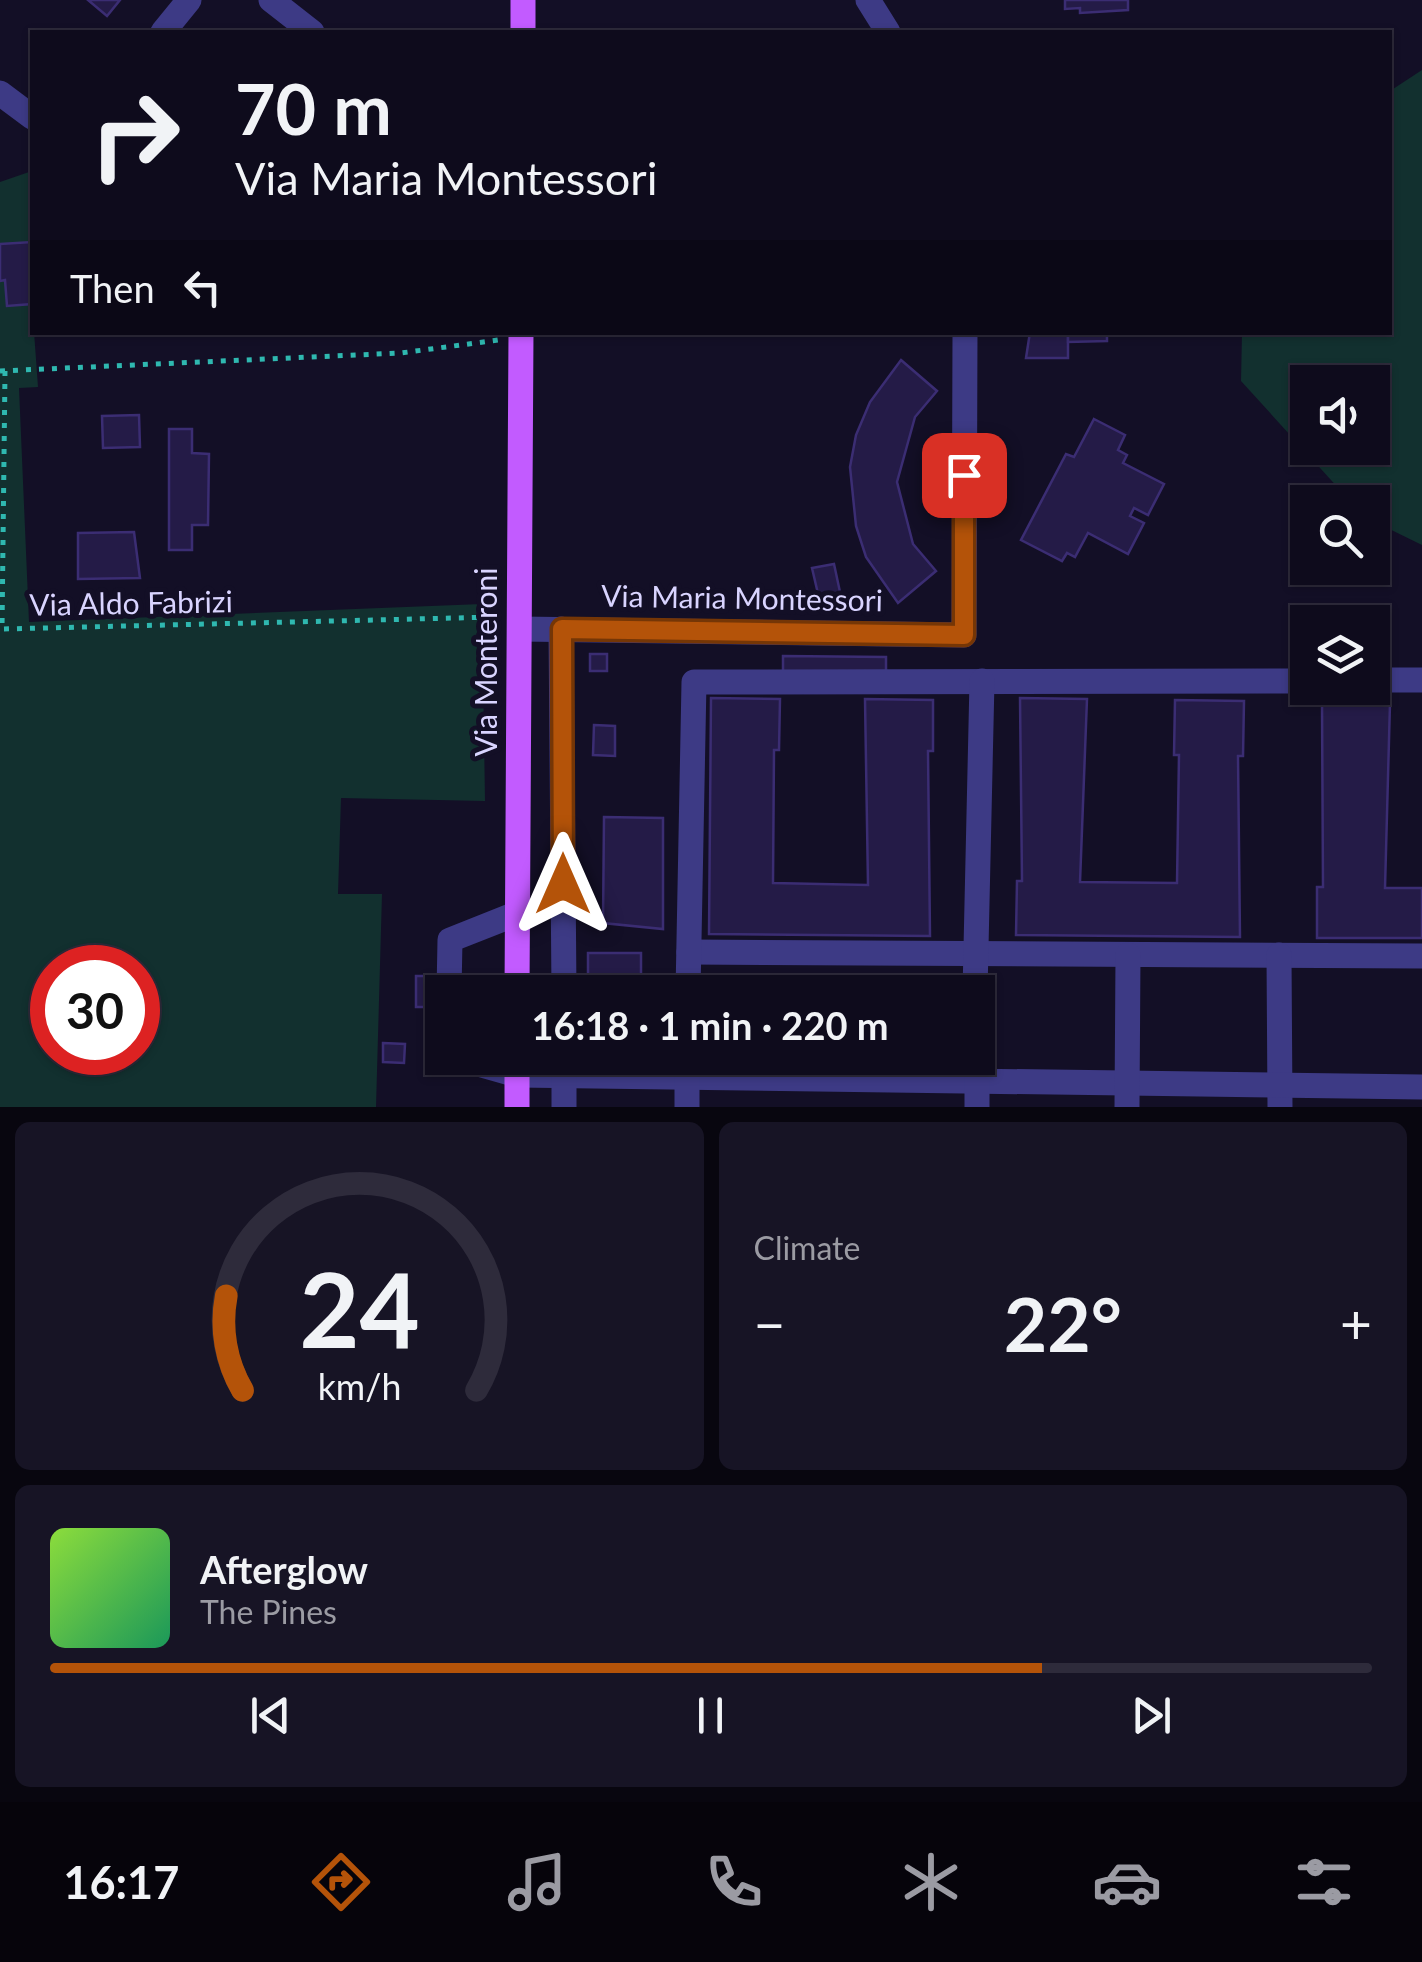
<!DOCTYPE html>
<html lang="en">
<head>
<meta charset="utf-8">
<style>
  :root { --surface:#0e0b1c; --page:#171425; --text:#f1f3f6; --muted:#9b9ba3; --line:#2e2b3b; --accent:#b45309 }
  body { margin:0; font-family:Lato,sans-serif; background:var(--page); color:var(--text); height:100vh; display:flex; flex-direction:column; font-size:38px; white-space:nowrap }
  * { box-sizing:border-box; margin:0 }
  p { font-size:32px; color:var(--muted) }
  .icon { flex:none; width:55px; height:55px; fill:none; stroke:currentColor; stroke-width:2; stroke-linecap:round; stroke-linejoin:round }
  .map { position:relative; height:1107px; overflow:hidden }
  .side { display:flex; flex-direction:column; gap:15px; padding:15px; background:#08060f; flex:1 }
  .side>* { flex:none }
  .banner { position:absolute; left:30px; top:30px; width:1362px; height:305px; border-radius:0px; box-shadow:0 2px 8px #0004,0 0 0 2px var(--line); background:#0e0b1c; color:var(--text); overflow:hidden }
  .tools { position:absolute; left:1290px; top:365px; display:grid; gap:20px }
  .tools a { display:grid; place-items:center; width:100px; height:100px; border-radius:0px; background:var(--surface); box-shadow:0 2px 8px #0004,0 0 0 2px var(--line); font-size:50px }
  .speed { position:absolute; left:30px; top:945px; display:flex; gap:20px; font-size:50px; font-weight:700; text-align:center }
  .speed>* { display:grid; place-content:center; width:130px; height:130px; border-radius:50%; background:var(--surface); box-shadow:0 2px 8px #0004,0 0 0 2px var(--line); line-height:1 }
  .speed .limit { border:15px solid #d22; background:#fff; color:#111 }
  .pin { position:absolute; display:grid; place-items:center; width:85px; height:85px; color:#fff; margin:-42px; border-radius:20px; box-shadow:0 5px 15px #0006 }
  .me { position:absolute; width:110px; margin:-55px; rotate:0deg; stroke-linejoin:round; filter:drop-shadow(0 0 8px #0008) }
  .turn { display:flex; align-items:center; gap:35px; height:210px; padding:0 40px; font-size:45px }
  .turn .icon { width:130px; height:130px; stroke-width:2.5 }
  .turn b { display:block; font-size:70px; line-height:85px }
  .then { display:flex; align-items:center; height:95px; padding:0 40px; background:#0003; gap:20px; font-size:38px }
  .big { font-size:75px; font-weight:700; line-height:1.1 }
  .side .card { flex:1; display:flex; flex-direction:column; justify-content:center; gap:15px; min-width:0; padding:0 35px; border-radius:15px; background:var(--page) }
  .side .dial { align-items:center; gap:0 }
  .dial svg { height:260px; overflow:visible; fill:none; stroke:var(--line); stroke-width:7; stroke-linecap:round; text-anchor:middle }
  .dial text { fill:var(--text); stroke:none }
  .song { display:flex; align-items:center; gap:30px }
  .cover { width:120px; height:120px; border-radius:15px; background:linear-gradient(135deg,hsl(90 70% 55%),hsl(150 70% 35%)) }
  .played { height:10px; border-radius:5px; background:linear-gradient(90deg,var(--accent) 75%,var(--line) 75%) }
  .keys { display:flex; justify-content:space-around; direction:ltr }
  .heat { display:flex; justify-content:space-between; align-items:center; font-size:55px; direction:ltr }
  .side .tiles { flex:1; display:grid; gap:15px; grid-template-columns:1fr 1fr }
  .card:last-child { grid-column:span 2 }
  .trip { position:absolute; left:425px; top:975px; width:570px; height:100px; border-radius:0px; background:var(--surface); box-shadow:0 2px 8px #0004,0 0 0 2px var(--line); font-weight:700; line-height:100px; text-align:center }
  .tabs { display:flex; height:160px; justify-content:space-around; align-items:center; background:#06040b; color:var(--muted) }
  .tabs .icon { width:70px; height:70px }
  .tabs .active { color:var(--accent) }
  .tabs b { font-size:45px; color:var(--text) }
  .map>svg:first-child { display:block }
</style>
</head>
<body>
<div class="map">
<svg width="1422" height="1107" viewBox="0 0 1422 1107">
  <rect width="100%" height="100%" fill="#130f26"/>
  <g fill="#12302f" fill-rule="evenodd">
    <path d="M1422 70V545L1373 521 1372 502H1351L1241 381 1242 333 1390 332V91ZM1372 382V448H1308V382Z"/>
    <path d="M32 171V242L0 244V182Z"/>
    <path d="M5 280 7 305 32 304 38 387 19 388 29 622 482 604 485 801 341 798 338 894H382L376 1107H0V281ZM52 968H138V1052H52Z"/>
  </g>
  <g fill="#241b47" stroke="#3b2d73" stroke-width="2.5">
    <path d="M88 0H120L107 16Z"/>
    <path d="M1065 0H1128V10L1080 13V8L1065 9Z"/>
    <path d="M32 242V304L7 306 5 280 0 281V244Z"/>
    <path d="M1030 332H1068V358H1026Z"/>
    <path d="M1068 332 1107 333V341L1068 342Z"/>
    <path d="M901 360 937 391 915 417 897 482 913 544 936 571 898 603 866 557 856 526 850 467 856 435 870 402Z"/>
    <path d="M139 415 140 447 103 448 102 416Z"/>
    <path d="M1094 419 1125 435 1118 450 1127 455 1123 463 1164 484 1148 515 1134 508 1130 516 1144 523 1128 554 1088 533 1075 557 1067 553 1062 561 1021 540 1066 454 1074 457Z"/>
    <path d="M169 429H192V453L209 454 208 525H192V550H169Z"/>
    <path d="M134 532 140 578 78 579V533Z"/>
    <path d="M834 564 843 606 822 611 812 568Z"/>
    <rect x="590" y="654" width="17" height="17"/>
    <path d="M783 656 886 657V673L783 672Z"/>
    <path d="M711 698 780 699 779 750H774L773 883 868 885 865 699 933 700V751H928L930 936 709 934Z"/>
    <path d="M1020 698 1087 699 1080 882 1177 883 1179 755H1174L1175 700 1244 701 1243 756H1238L1240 937 1016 935 1017 881H1022Z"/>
    <path d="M1322 703H1390L1385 888H1422V938H1317V887H1323Z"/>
    <path d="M594 725 615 726V756L593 755Z"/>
    <path d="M604 817 663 818V929L603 923Z"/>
    <rect x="588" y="953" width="53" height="39"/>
    <path d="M416 976H467V992H442V1007H416Z"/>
    <path d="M383 1043 405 1044 404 1063 383 1062Z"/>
  </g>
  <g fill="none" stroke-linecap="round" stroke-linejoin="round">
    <g stroke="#2fb8b0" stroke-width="5" stroke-dasharray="5 8" stroke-linecap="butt">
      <path d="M0 371 401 353 498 340"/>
      <path d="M5 371 2 629 497 617"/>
    </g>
    <g stroke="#3d3a85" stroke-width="25">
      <path d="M271 0 312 32"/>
      <path d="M868 0 888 32"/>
      <path d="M163 32 189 0"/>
      <path d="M0 93 32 117"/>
      <path d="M520 629 964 635 965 332"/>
      <path d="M561 629 564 992"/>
      <path d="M1372 680H1422"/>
      <path d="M689 952 1422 956"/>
      <path d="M1279 955 1280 1107"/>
      <path d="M449 992 450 940 518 913"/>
      <path d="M688 992 694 682 1308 681"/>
      <path d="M975 992 982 681"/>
      <path d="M457 1058 517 1075 1422 1087"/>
      <path d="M977 1058V1107"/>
      <path d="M564 1107V1062"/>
      <path d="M687 1107V1058"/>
      <path d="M1127 1107 1128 955"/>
    </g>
    <g stroke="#c25bff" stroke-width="25">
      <path d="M523 32V0"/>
      <path d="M517 992 521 332"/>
      <path d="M517 1107V1058"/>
    </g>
  </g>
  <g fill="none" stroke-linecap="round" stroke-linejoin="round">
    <g stroke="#753606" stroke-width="25">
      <path id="route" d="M563 884 562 629 964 635V475"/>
    </g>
    <use href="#route" stroke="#b45309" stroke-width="18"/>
  </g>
  <g text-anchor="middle" stroke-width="10" stroke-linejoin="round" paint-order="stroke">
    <g font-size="30" fill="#d9d4ff" stroke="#130f26">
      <text transform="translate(742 599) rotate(1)" y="10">Via Maria Montessori</text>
      <text transform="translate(131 604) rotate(-1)" y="10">Via Aldo Fabrizi</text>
      <text transform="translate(487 662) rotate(-90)" y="10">Via Monteroni</text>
    </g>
  </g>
</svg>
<div class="tools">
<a><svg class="icon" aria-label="sound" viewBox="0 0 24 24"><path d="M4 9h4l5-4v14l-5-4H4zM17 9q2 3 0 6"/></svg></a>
<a><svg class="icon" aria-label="search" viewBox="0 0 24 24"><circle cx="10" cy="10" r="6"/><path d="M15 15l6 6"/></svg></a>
<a><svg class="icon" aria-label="layers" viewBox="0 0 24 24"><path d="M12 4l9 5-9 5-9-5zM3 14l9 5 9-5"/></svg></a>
</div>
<div class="speed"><div class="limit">30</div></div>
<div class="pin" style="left:964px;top:475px;background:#d93025"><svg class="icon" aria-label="arrive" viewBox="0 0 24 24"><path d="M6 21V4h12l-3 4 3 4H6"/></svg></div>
<svg class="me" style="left:563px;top:884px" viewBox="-20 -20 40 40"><path d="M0-17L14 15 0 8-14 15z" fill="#b45309" stroke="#fff" stroke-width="4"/></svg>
<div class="trip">16:18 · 1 min · 220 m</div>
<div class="banner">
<div class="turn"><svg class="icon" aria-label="right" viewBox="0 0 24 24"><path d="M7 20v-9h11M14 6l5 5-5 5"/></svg><div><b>70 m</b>Via Maria Montessori</div></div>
<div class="then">Then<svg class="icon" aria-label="left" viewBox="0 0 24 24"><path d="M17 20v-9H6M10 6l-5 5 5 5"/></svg></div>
</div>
</div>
<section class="side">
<div class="tiles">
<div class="card dial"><svg viewBox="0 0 100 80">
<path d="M14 69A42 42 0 1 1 86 69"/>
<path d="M14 69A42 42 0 0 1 9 40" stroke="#b45309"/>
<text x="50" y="56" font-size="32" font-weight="700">24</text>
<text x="50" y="72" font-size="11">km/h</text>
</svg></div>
<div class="card"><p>Climate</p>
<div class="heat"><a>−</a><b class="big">22°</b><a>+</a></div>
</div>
<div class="card">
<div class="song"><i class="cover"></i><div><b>Afterglow</b><p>The Pines</p></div></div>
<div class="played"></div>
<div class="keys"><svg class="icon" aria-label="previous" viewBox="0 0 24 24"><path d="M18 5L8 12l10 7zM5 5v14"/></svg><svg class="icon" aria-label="pause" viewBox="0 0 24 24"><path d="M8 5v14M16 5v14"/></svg><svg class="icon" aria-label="next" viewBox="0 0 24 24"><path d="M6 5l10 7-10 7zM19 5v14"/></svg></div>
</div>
</div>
</section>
<nav class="tabs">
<b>16:17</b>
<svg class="icon active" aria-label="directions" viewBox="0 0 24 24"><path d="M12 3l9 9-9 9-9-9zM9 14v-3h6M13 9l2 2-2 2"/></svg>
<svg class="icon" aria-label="music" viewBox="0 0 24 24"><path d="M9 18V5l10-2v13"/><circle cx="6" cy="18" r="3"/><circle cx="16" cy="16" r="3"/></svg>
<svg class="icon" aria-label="phone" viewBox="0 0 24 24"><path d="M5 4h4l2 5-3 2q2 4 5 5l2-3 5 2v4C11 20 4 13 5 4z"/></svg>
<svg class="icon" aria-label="climate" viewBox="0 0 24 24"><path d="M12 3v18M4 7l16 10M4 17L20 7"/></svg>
<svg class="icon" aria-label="car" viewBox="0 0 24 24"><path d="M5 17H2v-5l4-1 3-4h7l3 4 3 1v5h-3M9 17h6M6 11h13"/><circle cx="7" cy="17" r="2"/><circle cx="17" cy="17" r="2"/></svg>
<svg class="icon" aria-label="filters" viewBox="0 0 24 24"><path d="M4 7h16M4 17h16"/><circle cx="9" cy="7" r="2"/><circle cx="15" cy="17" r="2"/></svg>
</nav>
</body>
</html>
